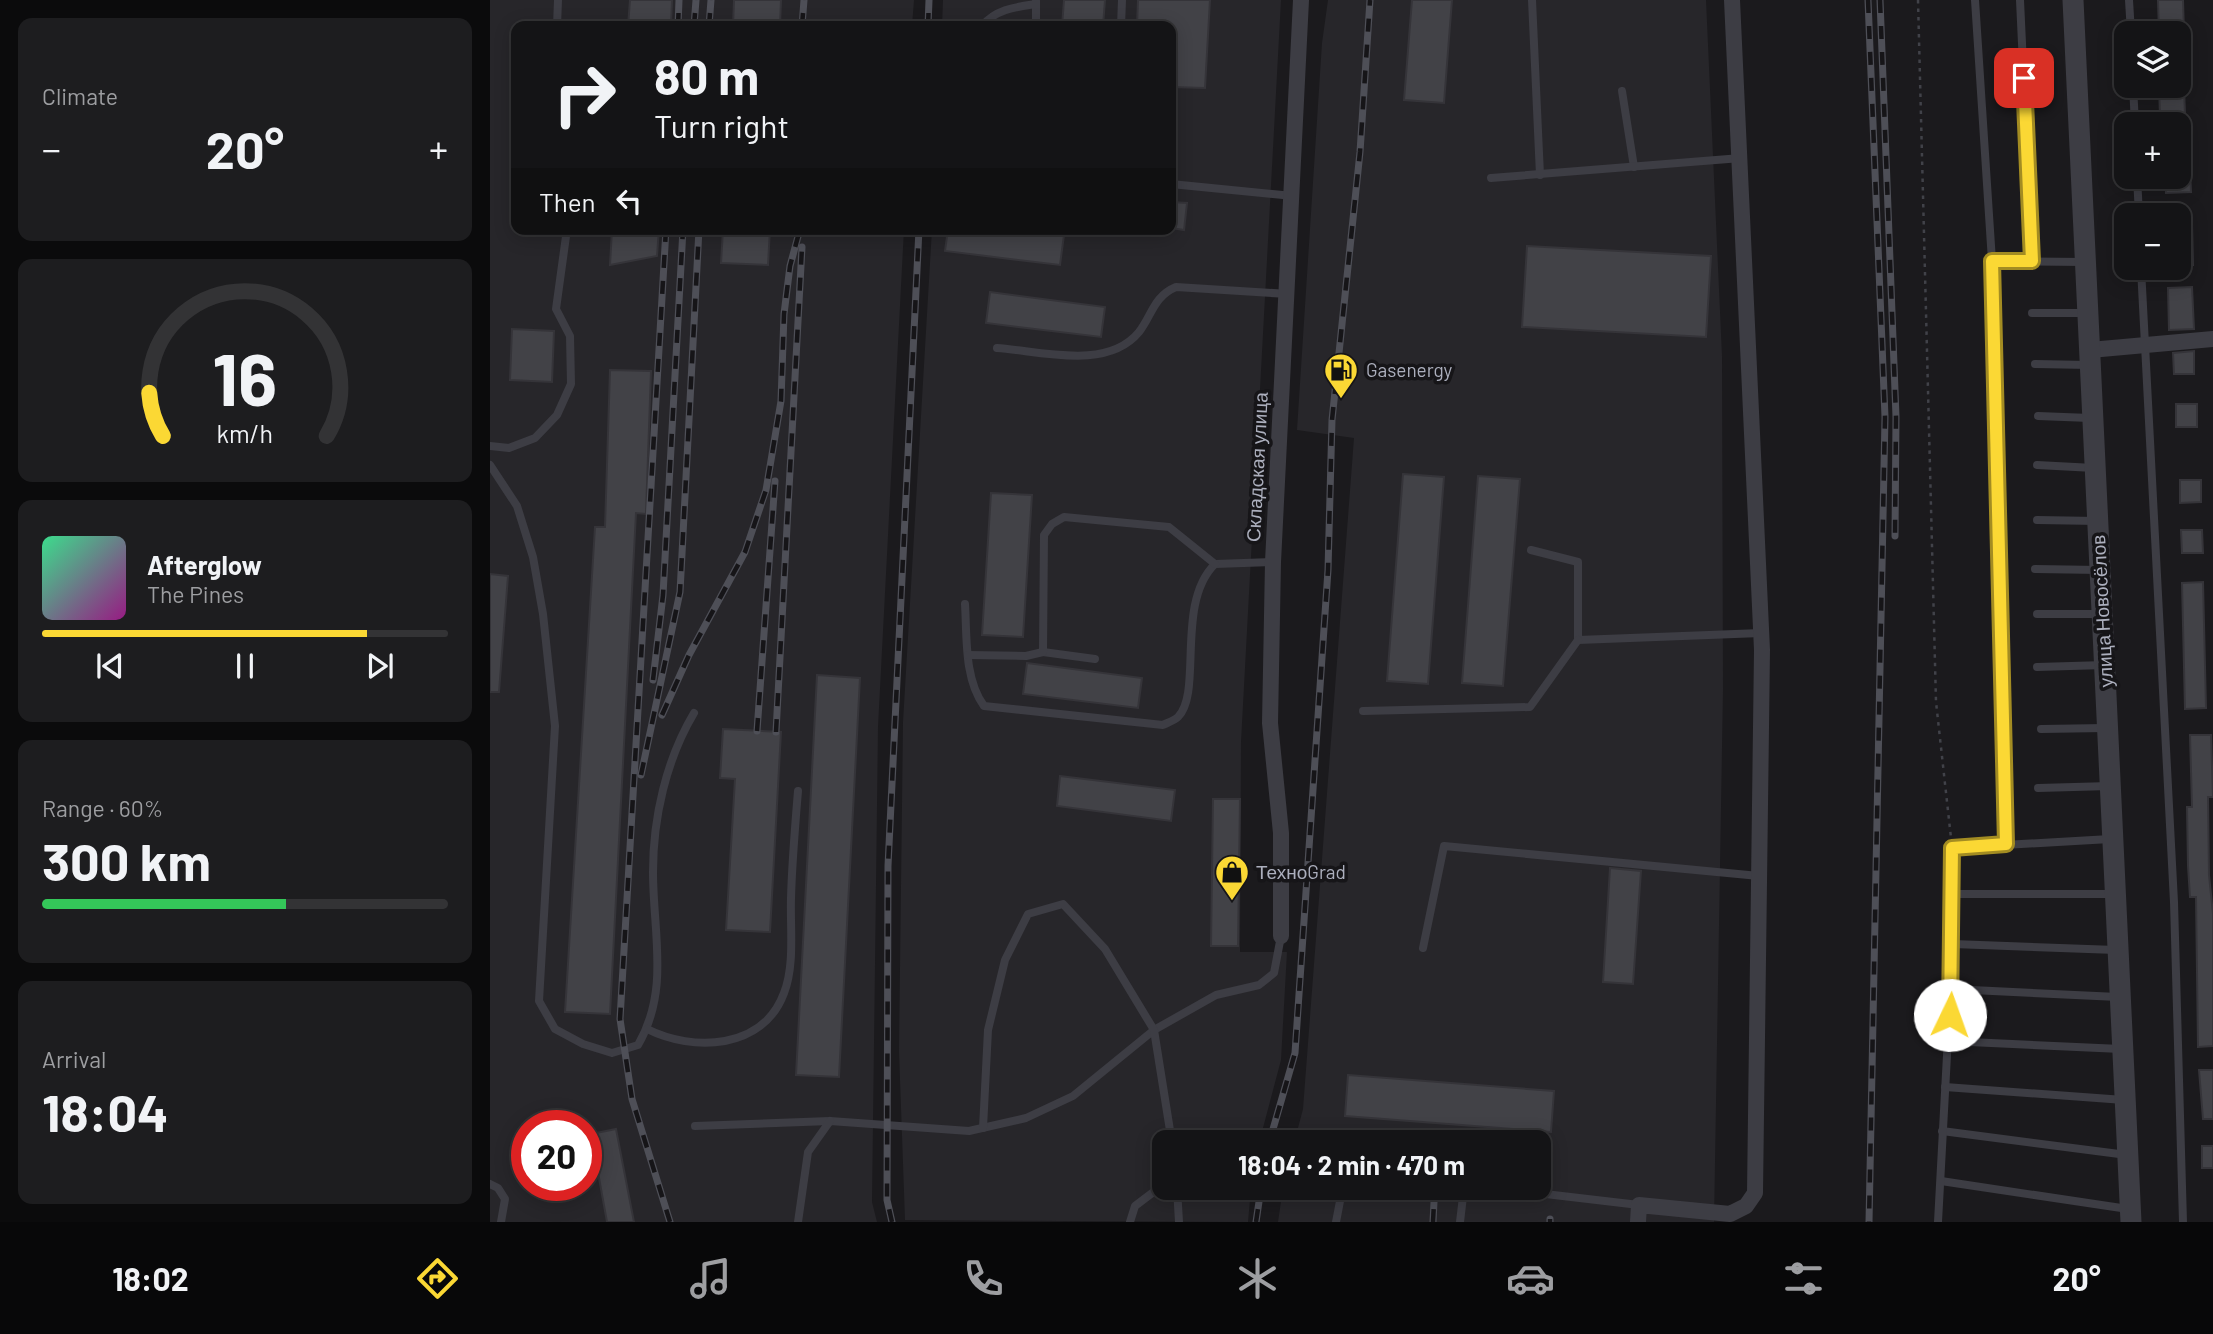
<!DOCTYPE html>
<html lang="en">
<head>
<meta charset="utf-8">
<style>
  :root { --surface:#141416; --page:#1d1d1f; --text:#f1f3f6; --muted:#9d9ea1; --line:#333335; --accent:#fbd834 }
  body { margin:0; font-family:Barlow,sans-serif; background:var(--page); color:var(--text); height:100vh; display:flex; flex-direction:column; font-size:26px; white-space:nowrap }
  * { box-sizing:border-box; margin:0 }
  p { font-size:23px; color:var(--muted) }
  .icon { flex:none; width:38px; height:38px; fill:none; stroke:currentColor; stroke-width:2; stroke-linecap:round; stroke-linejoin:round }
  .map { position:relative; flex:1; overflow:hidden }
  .panel { display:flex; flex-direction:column; gap:18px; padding:18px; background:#0b0b0c; width:490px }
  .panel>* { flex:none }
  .guide { position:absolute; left:21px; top:21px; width:665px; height:214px; border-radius:14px; box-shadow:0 4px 18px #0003,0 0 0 2px var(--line); background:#141416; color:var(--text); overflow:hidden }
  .fabs { position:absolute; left:1624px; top:21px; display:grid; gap:14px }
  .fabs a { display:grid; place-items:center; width:77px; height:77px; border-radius:14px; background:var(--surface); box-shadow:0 4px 18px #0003,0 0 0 2px var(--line); font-size:35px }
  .speed { position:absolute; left:21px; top:1110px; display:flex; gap:14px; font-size:35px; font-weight:700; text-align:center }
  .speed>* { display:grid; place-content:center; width:91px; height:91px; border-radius:50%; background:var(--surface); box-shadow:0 4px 18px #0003,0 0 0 2px var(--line); line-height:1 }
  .speed .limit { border:10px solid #d22; background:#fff; color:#111 }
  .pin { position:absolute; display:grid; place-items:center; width:60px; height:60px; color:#fff; margin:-30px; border-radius:14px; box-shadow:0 4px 10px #0006 }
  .me { position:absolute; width:77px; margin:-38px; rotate:3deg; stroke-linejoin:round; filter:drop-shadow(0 0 5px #0008) }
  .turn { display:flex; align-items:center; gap:24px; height:147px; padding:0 28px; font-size:32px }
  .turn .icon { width:91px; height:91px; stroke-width:2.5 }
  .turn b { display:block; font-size:49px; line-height:60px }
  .then { display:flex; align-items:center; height:66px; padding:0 28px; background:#0003; gap:14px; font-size:26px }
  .big { font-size:52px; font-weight:700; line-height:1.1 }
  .panel .tile { flex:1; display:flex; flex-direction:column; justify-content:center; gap:10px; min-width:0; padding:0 24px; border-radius:14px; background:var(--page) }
  .panel .dial { align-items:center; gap:0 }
  .dial svg { height:182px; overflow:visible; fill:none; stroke:var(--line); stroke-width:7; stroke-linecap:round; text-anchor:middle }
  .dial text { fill:var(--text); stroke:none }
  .song { display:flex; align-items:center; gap:21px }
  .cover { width:84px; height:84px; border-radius:10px; background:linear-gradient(135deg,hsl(150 70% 55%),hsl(310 70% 35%)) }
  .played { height:7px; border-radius:4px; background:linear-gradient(90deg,var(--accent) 80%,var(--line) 80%) }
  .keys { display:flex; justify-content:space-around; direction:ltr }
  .heat { display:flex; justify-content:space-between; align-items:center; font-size:38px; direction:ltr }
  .charge { height:10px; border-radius:5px; background:linear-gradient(90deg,#34c759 60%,var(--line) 0) }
  .trip { position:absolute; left:662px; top:1130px; width:399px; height:70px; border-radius:14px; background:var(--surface); box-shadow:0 4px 18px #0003,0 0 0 2px var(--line); font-weight:700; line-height:70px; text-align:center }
  .dock { display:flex; height:112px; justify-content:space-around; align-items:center; background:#080809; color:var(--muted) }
  .dock .icon { width:49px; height:49px }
  .dock .current { color:var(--accent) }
  .dock b { font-size:32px; color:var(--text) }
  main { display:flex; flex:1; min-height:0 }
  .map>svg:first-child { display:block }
</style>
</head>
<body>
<main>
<section class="panel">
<div class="tile"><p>Climate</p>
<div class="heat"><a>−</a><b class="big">20°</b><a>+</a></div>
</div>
<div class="tile dial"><svg viewBox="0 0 100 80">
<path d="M14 69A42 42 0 1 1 86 69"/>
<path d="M14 69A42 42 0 0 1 8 50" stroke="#fbd834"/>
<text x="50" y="56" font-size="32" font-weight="700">16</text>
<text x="50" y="72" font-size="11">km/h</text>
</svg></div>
<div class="tile">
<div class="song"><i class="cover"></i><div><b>Afterglow</b><p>The Pines</p></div></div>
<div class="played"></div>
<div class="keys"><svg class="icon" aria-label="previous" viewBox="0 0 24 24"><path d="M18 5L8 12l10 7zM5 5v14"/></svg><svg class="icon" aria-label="pause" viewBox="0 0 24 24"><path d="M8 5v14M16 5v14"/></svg><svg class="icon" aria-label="next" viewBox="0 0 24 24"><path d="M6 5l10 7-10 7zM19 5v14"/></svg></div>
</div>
<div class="tile"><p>Range · 60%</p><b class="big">300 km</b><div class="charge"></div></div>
<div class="tile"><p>Arrival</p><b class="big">18:04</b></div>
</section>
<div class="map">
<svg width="1723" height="1222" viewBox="0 0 1723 1222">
  <rect width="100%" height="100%" fill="#1b1a1d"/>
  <g fill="#27262a" fill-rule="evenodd">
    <path d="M0 0H424L422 26H26V229H414L388 727 382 1202 387 1222H0ZM37 1125H96V1185H37Z"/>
    <path d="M453 0H791L751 742 750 952H797L791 1060 769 1143H674V1188H761L758 1222 415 1220 409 1051 413 722 442 229H681V26H452Z"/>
    <path d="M838 0H1216L1232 356 1233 689 1224 1222H788L793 1188H1048V1143H804L813 1109 864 438 807 430 832 43Z"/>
  </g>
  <g fill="#424247" stroke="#353439" stroke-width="2">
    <path d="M140 0H182L181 26H138Z"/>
    <path d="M244 0H291L290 26H243Z"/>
    <path d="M574 0H615L613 26H572Z"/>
    <path d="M648 0H720L715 88 681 87V26H647Z"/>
    <path d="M922 0H962L954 103 914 100Z"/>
    <path d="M1668 0H1693L1694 33H1669Z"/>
    <path d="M1669 86H1694L1695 115 1670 116Z"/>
    <path d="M1699 150 1701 192 1676 193 1675 177H1689V151Z"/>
    <path d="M681 202 697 203 694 230 681 228Z"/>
    <path d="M1689 223H1702L1703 265H1689Z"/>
    <path d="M122 229H169L167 256 120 265Z"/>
    <path d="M233 229H280L278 265 231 263Z"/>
    <path d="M458 229H529L574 235 570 265 455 251Z"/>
    <path d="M1037 246 1221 256 1216 337 1032 327Z"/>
    <path d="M1702 287 1704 329 1679 330 1678 288Z"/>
    <path d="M500 292 615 307 611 337 496 323Z"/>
    <path d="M22 329 64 331 62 382 20 380Z"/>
    <path d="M1704 351V374H1684L1683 353Z"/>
    <path d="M120 370 161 371 156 514 146 513 120 1014 75 1012 105 527H115Z"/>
    <rect x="1686" y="404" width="21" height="23"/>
    <path d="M913 474 954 477 938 684 897 681Z"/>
    <path d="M988 476 1030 479 1013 686 972 683Z"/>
    <path d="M1690 480H1711V502L1690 503Z"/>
    <path d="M501 493 542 495 533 637 492 635Z"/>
    <path d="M1691 530H1712L1713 553H1692Z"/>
    <path d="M0 574 18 576 9 692H0Z"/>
    <path d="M1713 582 1716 708 1695 709 1692 583Z"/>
    <path d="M537 663 652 678 648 708 533 694Z"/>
    <path d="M327 675 370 678 349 1077 306 1075Z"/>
    <path d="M233 729 291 732 280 932 236 930 245 779 230 778Z"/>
    <path d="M1700 735H1721L1723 797H1718L1719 875 1723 914V1046L1708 1047 1706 897H1700L1698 866 1697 807H1702Z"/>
    <path d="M570 776 685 790 681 821 567 806Z"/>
    <path d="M723 799H750L748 946H721Z"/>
    <path d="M1120 868 1151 871 1143 984 1113 982Z"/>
    <path d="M1709 1070H1723V1119H1713Z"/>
    <path d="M858 1075 1064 1091 1061 1132 855 1116Z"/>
    <path d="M126 1129 144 1222H117L101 1134Z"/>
    <rect x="1712" y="1146" width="11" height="22"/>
  </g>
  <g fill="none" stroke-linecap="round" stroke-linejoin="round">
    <path stroke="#414249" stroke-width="2.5" stroke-dasharray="3.5 5" stroke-linecap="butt" d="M1428 0 1446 702 1461 838"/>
    <g stroke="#3d3d44" stroke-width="8">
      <path d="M1042 0 1050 175"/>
      <path d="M1485 0 1502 261"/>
      <path d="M1530 0 1542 261"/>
      <path d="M1639 0 1641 33"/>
      <path d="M67 26 68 0"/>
      <path d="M492 26C506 9 526 7 546 4"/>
      <path d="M546 26V1"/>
      <path d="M631 26 632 0"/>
      <path d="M1643 86 1645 124"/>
      <path d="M1132 91 1144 167"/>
      <path d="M1647 177 1649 215"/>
      <path d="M1001 178 1251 158"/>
      <path d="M681 184 803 196"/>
      <path d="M1651 268 1684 902 1693 1222"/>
      <path d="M1542 313H1598"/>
      <path d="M507 348C550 351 617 371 649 332 662 315 664 296 686 287L798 294"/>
      <path d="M1545 364 1600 365"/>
      <path d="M1548 416 1600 418"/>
      <path d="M0 446 19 448 45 438 67 415 81 384 80 336 66 309 77 229"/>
      <path d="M0 465 27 506 43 557 53 614 65 726 49 1001 65 1029 93 1044 122 1053 148 1045C180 990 163 933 163 872 163 818 176 760 204 713"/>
      <path d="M1547 465 1604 468"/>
      <path d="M1547 520 1608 521"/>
      <path d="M1041 550 1088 562V640L1271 633"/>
      <path d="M1545 569 1610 570"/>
      <path d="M475 604C477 636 474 679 494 706L673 725C677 723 685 720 688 717 713 692 685 603 725 564L783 562"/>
      <path d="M1547 614H1609"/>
      <path d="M553 652 605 659"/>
      <path d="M478 655 536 656 553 652 554 535 562 524 574 517 679 527 725 564"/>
      <path d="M1547 667 1615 665"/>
      <path d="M873 711 1040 707 1088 640"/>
      <path d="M1551 729 1615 728"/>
      <path d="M1548 788 1620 786"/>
      <path d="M1516 844 1502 261 1595 262"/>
      <path d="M1462 894H1623"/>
      <path d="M1463 944 1626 950"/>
      <path d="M933 948 954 846 1269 876"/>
      <path d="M1461 989 1628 997"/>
      <path d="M157 1029C203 1052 273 1050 294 993 305 965 300 928 301 898 302 862 305 827 308 791"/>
      <path d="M1458 1041 1631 1049"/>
      <path d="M1455 1087 1634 1100"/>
      <path d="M205 1126 340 1121 479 1131 536 1118 583 1096 664 1030 726 995 769 985 784 973 791 936"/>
      <path d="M493 1128 498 1030 515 960 538 914 573 904 615 949 664 1030 682 1143"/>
      <path d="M1452 1131 1637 1155"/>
      <path d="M1451 1181 1638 1209"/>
      <path d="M0 1184 8 1188 15 1199 11 1222"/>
      <path d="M687 1188 689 1222"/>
      <path d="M1004 1188 1149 1205"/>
      <path d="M308 1222 318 1152 340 1121"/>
      <path d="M640 1222 645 1206 674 1184"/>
      <path d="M846 1222 851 1196 860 1188"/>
      <path d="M970 1222 974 1188"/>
      <path d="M1448 1222 1463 944 1462 848 1620 839"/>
    </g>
    <g stroke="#3d3d44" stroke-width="16">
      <path d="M1600 350 1723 339"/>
      <path d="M791 936V833L780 723 783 562 811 0"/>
      <path d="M1148 1222 1149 1205 1240 1214 1256 1206 1265 1193 1272 650 1242 0"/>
    </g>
    <path stroke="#3d3d44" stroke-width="21" d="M1583 0 1641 1222"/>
    <g stroke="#4e4f57" stroke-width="7">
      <g id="rail">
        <path d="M1378 0 1395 417 1379 1222"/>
        <path d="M1390 0 1406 417 1405 536"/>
        <path d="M188 26 189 0"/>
        <path d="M204 26 206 0"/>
        <path d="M219 26 221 0"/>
        <path d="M312 26 314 0"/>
        <path d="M438 26 439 0"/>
        <path d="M176 229 130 1019 142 1099 180 1222"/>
        <path d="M163 680 173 595 193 229"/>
        <path d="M172 715 199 655 255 552 276 490 291 401 294 314 300 266 310 229"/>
        <path d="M267 731 285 481"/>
        <path d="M286 732 312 247"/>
        <path d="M151 775 190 592 209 229"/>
        <path d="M779 1143 805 1053 838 570 842 420 870 152 880 0"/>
        <path d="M402 1222 397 1200 398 866 429 229"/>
        <path d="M766 1222 771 1188"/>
        <path d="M943 1222 944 1202"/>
        <path d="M1060 1222V1219"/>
      </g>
    </g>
    <use href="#rail" stroke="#161518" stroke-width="4.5" stroke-dasharray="13" stroke-linecap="butt"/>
  </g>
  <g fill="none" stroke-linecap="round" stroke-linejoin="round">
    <g stroke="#a38c22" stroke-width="18">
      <path id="route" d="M1460 1015 1462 848 1516 844 1502 261H1542L1534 78"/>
    </g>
    <use href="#route" stroke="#fbd834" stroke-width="12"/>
  </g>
  <defs>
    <g id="fuel-pin" transform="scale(1.75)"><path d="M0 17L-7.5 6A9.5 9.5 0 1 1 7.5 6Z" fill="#fbd834" stroke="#161518"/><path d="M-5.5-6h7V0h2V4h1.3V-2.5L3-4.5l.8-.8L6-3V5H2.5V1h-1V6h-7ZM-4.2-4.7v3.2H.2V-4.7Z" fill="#111"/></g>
    <g id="shop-pin" transform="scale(1.75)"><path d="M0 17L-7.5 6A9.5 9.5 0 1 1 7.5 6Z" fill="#fbd834" stroke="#161518"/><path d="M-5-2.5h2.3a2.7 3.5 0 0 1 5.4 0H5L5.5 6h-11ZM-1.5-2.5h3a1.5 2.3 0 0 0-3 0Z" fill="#111"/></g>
  </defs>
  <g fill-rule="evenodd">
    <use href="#fuel-pin" x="851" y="370"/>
    <use href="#shop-pin" x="742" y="872"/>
  </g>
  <g text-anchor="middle" stroke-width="7" stroke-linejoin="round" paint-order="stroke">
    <g font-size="19" fill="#acafbd" stroke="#161518" text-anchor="start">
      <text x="876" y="377">Gasenergy</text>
      <text x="766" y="879">ТехноGrad</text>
    </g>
    <g font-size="19" fill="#acafbd" stroke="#161518">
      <text transform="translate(767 467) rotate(-87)" y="7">Складская улица</text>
      <text transform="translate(1612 611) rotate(-93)" y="7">улица Новосёлов</text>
    </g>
  </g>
</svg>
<div class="fabs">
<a><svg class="icon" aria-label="layers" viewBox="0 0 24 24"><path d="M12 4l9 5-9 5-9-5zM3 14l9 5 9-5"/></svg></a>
<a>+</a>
<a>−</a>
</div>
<div class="speed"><div class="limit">20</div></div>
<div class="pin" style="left:1534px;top:78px;background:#d93025"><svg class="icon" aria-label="arrive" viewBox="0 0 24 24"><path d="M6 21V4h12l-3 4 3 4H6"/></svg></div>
<svg class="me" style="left:1460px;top:1015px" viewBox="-20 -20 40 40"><circle r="19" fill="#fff"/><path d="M0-13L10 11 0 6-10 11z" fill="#fbd834"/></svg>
<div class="trip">18:04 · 2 min · 470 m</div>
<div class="guide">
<div class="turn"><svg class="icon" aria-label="right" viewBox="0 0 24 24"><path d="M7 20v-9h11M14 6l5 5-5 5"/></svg><div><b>80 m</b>Turn right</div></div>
<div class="then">Then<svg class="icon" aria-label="left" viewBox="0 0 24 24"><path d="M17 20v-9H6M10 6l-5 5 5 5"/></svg></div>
</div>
</div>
</main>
<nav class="dock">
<b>18:02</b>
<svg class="icon current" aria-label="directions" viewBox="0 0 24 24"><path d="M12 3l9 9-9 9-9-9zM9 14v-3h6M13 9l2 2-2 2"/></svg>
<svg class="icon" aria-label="music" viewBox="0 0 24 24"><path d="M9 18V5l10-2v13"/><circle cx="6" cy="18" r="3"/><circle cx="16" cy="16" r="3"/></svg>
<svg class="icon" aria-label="phone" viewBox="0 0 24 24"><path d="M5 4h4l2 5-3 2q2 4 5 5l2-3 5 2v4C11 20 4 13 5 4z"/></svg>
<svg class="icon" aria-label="climate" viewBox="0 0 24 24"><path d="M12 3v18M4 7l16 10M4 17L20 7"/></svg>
<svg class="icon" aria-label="car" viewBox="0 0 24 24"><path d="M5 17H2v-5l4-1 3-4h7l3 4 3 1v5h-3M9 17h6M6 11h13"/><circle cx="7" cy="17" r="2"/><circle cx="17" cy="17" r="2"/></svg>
<svg class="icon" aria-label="filters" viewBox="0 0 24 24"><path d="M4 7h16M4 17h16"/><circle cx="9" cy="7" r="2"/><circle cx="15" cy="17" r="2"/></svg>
<b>20°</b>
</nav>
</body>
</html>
